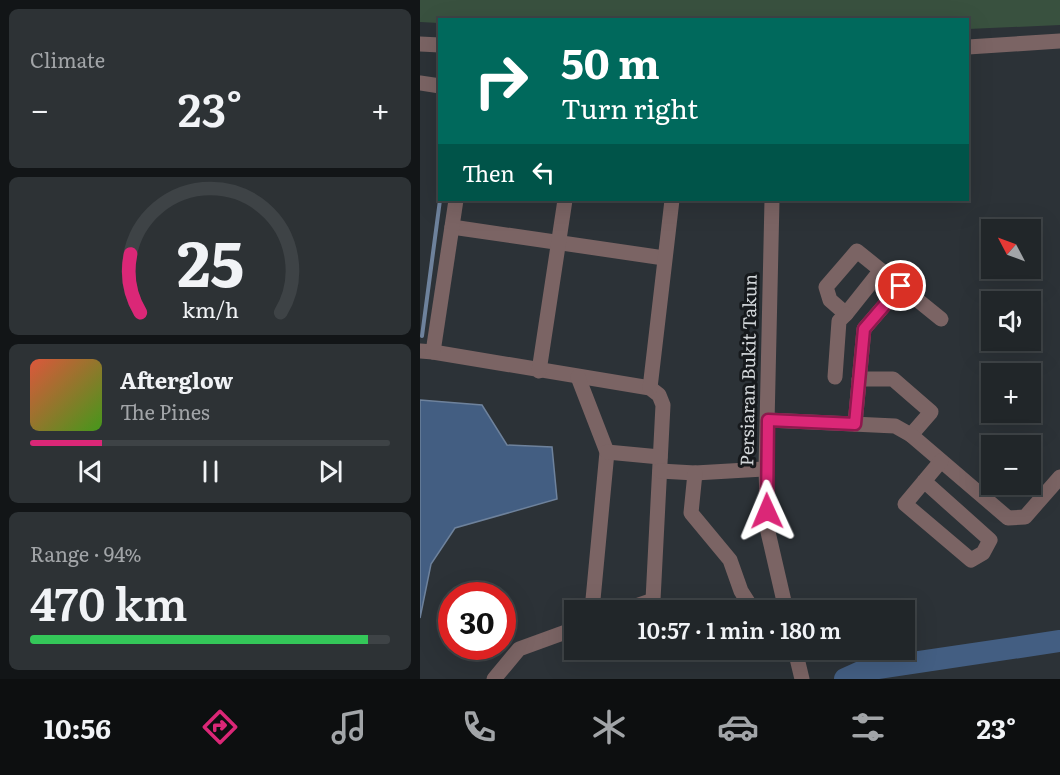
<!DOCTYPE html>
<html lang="en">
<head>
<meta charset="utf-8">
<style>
  :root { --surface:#212629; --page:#2d3235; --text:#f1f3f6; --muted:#a2a5a8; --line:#3e4346; --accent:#db2777 }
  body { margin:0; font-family:Literata,serif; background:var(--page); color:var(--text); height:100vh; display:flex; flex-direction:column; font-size:22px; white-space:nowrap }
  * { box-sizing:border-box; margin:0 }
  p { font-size:20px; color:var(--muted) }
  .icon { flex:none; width:33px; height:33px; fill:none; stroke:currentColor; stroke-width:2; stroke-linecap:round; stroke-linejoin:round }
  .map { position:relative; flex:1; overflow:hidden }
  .panel { display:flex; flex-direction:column; gap:9px; padding:9px; background:#121517; width:420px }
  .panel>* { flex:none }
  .top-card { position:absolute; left:18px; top:18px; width:531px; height:183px; border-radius:0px; box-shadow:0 6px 24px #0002,0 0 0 2px var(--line); background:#00695c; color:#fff; overflow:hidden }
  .needle { width:39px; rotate:311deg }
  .tools { position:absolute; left:561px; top:219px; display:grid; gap:12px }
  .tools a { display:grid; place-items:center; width:60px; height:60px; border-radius:0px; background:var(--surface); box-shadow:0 6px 24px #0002,0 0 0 2px var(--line); font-size:30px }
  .speed { position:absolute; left:18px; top:582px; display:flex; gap:12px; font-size:30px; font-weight:700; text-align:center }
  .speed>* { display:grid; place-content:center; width:78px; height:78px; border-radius:50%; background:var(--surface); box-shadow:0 6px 24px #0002,0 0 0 2px var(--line); line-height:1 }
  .speed .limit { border:9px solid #d22; background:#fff; color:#111 }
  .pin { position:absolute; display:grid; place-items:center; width:51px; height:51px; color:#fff; margin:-26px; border:3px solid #fff; border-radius:50%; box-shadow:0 2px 6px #0007 }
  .me { position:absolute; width:66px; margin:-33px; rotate:359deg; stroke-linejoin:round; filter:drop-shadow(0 0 4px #0008) }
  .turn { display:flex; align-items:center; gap:21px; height:126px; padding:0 24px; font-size:27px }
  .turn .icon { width:78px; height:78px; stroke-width:2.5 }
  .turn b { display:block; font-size:42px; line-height:51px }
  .then { display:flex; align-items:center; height:57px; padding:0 24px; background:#0003; gap:12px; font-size:22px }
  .big { font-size:45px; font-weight:600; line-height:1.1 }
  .panel .card { flex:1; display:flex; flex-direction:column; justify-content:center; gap:9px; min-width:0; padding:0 21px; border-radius:9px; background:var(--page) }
  .panel .dial { align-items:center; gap:0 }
  .dial svg { height:156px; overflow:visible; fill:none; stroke:var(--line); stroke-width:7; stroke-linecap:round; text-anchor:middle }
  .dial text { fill:var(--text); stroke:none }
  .song { display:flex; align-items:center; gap:18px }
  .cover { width:72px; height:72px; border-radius:9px; background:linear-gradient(135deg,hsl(10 70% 55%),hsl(100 70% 35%)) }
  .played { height:6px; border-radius:3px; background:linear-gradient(90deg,var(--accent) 20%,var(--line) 20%) }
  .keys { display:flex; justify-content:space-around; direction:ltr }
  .heat { display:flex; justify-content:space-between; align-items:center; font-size:33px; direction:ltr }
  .charge { height:9px; border-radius:4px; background:linear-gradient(90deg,#34c759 94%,var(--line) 0) }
  .trip { position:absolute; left:144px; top:600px; width:351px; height:60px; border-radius:0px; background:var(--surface); box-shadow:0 6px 24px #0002,0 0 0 2px var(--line); font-weight:600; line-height:60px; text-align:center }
  .tab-bar { display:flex; height:96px; justify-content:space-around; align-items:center; background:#0d0f10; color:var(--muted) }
  .tab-bar .icon { width:42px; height:42px }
  .tab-bar .on { color:var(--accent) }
  .tab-bar b { font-size:27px; color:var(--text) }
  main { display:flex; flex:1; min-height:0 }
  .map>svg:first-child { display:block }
</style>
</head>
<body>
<main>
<section class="panel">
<div class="card"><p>Climate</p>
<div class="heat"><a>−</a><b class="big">23°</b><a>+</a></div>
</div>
<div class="card dial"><svg viewBox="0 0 100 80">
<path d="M14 69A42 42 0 1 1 86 69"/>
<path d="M14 69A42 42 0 0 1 9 39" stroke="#db2777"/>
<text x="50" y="56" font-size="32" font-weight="700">25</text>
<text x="50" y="72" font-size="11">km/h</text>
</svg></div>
<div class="card">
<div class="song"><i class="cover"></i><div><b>Afterglow</b><p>The Pines</p></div></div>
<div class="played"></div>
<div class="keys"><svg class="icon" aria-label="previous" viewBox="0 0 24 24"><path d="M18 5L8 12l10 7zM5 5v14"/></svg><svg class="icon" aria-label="pause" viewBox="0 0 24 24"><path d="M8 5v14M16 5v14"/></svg><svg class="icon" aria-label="next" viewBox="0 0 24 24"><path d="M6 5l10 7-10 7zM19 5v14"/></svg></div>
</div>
<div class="card"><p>Range · 94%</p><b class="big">470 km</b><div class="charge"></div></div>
</section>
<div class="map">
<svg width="640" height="679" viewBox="0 0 640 679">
  <rect width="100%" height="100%" fill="#2c3237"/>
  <path fill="#39513f" d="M0 0H640V25L548 29V20H20L19 23 0 22Z"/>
  <path fill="#435e82" stroke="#6e829c" stroke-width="1.5" d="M0 400 62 405 87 445 132 447 137 499 35 528 11 564 0 618Z"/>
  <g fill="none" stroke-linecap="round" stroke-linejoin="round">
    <path stroke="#6e829c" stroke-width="4" d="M2 336 20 200"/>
    <path stroke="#435e82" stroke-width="22" d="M425 679 445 670 640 641"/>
    <g stroke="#7b6464" stroke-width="15">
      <path d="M0 44 20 45"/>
      <path d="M548 47 640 41"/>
      <path d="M0 83 20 86"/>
      <path d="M352 200 346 469 348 532 366 610"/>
      <path d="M32 227 244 258"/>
      <path d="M461 270 426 314 410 300 406 287 437 251 521 319"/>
      <path d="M0 351 13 352 230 388 239 395 243 405 233 600 204 610"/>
      <path d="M13 352 36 200"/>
      <path d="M119 371 145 200"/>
      <path d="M158 377 187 452 172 610"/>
      <path d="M415 377 419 321 426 314"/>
      <path d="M439 379H473L511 412 491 435"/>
      <path d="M230 388 252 200"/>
      <path d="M348 420 475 426 491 435 588 518 605 517 640 477"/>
      <path d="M435 424 444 329 481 286"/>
      <path d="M187 452 240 457"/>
      <path d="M240 471 275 473 346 469"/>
      <path d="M275 473 271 513 310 560 321 591 333 610"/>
      <path d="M504 481 570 540 563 553 551 560 485 504 521 461"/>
      <path d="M375 650 382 679"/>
      <path d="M74 679 99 649 154 629"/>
    </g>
  </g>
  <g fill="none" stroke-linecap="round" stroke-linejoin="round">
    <g stroke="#8e194d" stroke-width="15">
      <path id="route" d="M347 511 348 420 435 424 444 329 481 286"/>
    </g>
    <use href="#route" stroke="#db2777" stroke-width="10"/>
  </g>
  <g text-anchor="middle" stroke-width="6" stroke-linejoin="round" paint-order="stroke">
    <g font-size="18" fill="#d3d7da" stroke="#16191c">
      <text transform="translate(329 370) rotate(-89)" y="6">Persiaran Bukit Takun</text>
    </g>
  </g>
</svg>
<div class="tools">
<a><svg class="needle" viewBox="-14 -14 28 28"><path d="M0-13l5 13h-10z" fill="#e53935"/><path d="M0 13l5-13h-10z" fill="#a2a5a8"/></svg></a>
<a><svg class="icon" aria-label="sound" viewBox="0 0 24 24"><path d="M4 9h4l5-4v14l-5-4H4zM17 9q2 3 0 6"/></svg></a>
<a>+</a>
<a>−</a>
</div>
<div class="speed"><div class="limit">30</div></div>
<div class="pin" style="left:481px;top:286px;background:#d93025"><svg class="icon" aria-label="arrive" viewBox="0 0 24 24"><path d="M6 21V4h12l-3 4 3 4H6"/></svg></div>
<svg class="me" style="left:347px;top:511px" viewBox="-20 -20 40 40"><path d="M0-17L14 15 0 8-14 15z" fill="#db2777" stroke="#fff" stroke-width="4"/></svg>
<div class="trip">10:57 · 1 min · 180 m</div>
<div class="top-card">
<div class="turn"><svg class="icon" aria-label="right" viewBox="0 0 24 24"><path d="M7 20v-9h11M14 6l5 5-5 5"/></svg><div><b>50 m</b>Turn right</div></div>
<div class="then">Then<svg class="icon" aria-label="left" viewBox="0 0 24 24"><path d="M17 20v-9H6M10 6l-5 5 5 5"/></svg></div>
</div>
</div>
</main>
<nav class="tab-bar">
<b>10:56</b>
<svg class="icon on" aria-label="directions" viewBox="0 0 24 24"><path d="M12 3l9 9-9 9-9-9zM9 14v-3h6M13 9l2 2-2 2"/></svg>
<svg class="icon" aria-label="music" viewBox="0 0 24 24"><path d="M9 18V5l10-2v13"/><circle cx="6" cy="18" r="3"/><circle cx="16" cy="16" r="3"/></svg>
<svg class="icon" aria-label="phone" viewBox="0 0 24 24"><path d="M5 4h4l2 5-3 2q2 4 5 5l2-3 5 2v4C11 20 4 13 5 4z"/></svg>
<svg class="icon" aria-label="climate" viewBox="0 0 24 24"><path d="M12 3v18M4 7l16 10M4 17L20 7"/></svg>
<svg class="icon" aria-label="car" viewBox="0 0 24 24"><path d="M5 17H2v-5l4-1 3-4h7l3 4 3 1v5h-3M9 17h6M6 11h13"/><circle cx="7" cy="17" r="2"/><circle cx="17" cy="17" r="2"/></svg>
<svg class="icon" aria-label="filters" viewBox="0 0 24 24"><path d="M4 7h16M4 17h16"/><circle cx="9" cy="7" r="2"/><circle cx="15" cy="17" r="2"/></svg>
<b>23°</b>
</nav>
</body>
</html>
